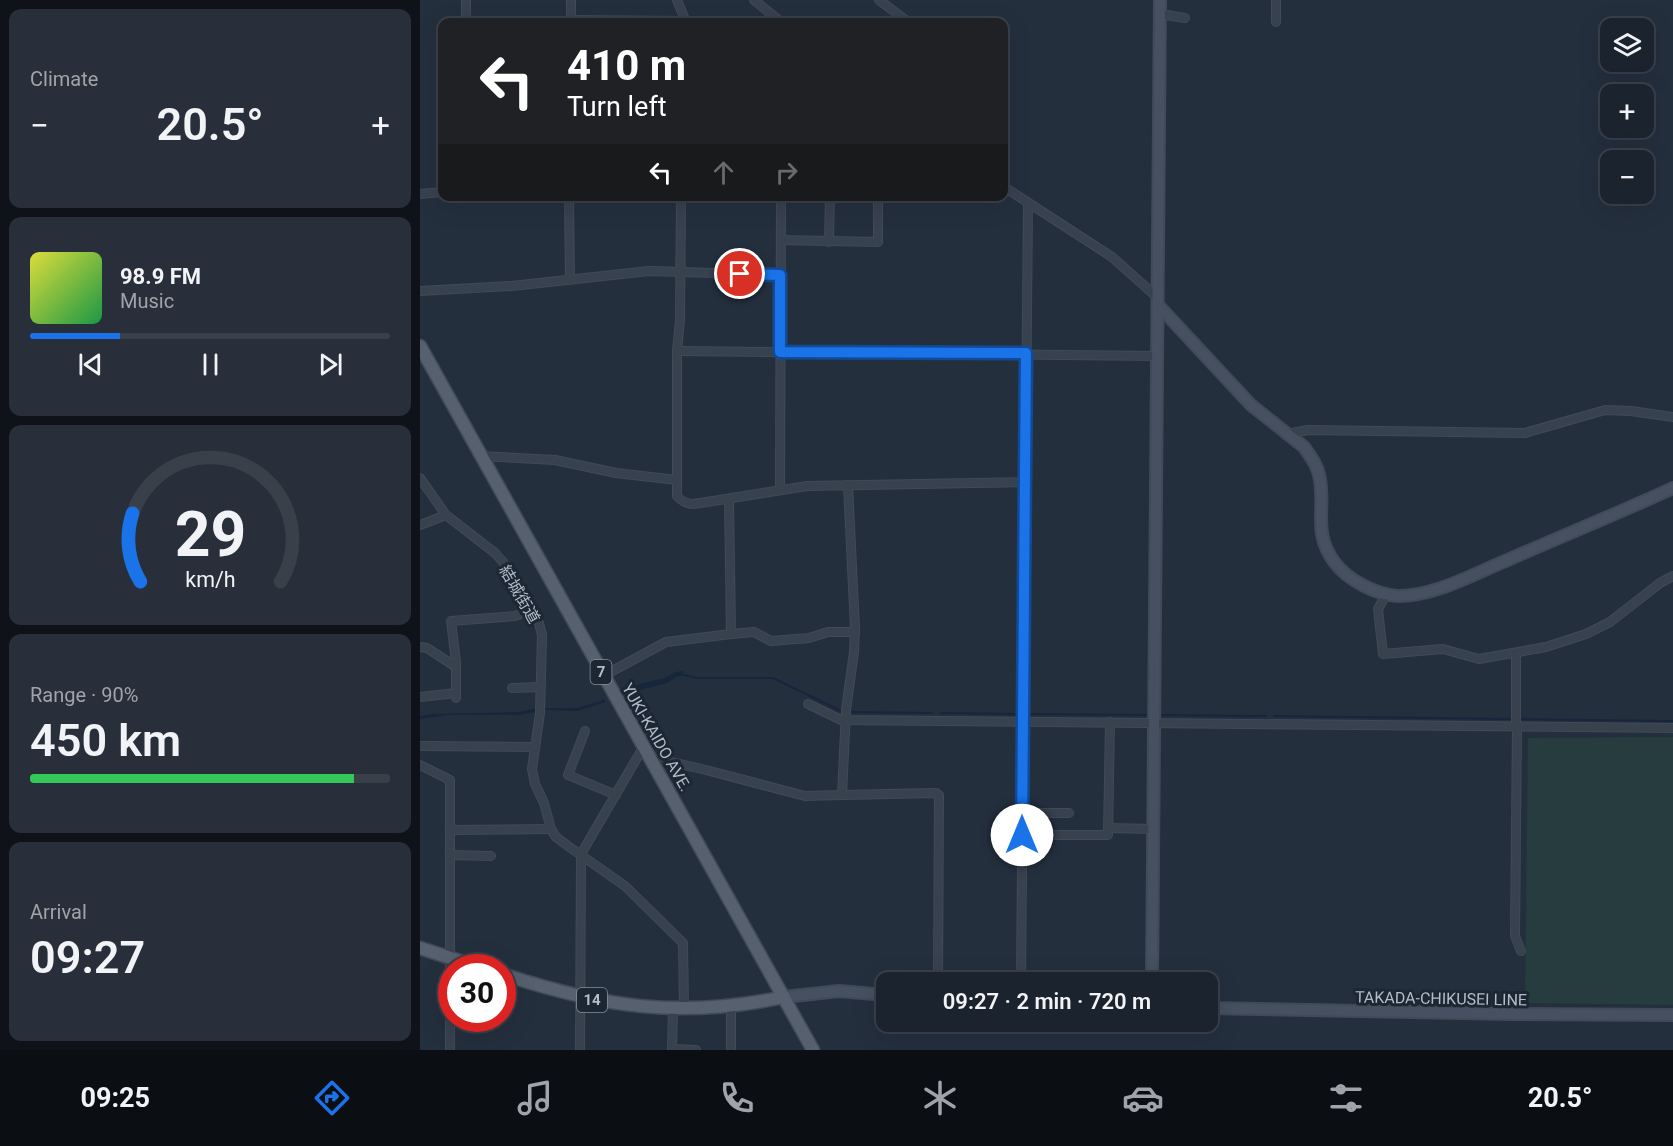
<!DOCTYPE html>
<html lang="en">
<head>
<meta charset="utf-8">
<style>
  :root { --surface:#1b232e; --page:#282f3a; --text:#f1f3f6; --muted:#a0a4aa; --line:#39404a; --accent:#1a73e8 }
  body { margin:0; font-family:Roboto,"Noto Sans JP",sans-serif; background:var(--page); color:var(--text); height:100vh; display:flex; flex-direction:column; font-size:22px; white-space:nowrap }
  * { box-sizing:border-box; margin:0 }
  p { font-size:20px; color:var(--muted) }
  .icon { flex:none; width:33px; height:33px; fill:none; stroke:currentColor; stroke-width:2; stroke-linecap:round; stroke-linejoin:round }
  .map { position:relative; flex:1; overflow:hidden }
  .side { display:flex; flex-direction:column; gap:9px; padding:9px; background:#0f1319; width:420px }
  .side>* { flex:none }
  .banner { position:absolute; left:18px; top:18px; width:570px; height:183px; border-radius:12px; box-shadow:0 6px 24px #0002,0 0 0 2px var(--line); background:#202124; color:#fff; overflow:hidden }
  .controls { position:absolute; left:1180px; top:18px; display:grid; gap:12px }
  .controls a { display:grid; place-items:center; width:54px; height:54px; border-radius:12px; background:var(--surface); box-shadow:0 6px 24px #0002,0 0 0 2px var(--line); font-size:30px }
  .speed { position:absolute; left:18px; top:954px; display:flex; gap:12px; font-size:30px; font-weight:700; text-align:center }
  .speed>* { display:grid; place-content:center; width:78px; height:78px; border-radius:50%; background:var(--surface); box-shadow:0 6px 24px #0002,0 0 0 2px var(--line); line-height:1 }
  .speed .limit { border:9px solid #d22; background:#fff; color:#111 }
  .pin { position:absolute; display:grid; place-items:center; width:51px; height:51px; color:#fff; margin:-26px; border:3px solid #fff; border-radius:50%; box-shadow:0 2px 6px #0007 }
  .me { position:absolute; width:66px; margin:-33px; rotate:0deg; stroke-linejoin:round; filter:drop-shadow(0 0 4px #0008) }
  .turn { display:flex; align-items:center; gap:21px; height:126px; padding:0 30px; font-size:27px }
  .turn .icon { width:78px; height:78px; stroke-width:2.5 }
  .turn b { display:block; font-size:42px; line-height:51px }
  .lanes { display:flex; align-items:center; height:57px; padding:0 30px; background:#0003; justify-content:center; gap:30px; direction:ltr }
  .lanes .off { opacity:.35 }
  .big { font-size:45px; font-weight:600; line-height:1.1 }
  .side .card { flex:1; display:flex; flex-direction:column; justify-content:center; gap:9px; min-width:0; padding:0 21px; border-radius:12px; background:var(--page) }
  .side .dial { align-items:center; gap:0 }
  .dial svg { height:156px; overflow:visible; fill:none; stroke:var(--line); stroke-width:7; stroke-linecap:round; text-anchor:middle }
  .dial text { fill:var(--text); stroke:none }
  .song { display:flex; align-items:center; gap:18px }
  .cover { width:72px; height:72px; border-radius:9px; background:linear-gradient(135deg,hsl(60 70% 55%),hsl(140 70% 35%)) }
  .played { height:6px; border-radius:3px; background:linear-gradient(90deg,var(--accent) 25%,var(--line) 25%) }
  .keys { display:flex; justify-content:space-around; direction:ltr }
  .heat { display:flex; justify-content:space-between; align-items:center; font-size:33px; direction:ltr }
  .charge { height:9px; border-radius:4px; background:linear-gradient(90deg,#34c759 90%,var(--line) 0) }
  .trip { position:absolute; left:456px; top:972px; width:342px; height:60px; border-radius:12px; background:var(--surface); box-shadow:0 6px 24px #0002,0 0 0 2px var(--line); font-weight:600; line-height:60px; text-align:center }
  .tab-bar { display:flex; height:96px; justify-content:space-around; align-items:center; background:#0b0e12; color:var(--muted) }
  .tab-bar .icon { width:42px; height:42px }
  .tab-bar .active { color:var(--accent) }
  .tab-bar b { font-size:27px; color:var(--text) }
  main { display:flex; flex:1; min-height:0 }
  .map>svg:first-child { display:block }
</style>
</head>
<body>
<main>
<section class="side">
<div class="card"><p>Climate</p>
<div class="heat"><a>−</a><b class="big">20.5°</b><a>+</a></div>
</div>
<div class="card">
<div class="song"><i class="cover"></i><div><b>98.9 FM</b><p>Music</p></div></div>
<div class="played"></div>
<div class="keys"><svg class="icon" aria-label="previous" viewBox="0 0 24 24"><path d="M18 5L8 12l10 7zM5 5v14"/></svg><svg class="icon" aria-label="pause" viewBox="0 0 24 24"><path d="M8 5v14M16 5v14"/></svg><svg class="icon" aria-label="next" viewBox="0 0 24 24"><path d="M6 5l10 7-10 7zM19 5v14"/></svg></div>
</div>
<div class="card dial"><svg viewBox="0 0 100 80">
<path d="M14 69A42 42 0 1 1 86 69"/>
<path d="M14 69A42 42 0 0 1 10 34" stroke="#1a73e8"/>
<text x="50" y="56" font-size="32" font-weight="700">29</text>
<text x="50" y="72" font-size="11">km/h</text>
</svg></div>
<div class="card"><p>Range · 90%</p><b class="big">450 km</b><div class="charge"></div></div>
<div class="card"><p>Arrival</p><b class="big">09:27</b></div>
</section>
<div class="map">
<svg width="1253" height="1050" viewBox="0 0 1253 1050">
  <rect width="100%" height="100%" fill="#242f3e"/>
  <path fill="#263c3f" d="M1253 737V1005L1105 1003 1108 738Z"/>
  <g fill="#17263c">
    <path d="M263 671 262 676H258L247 683 205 694 203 688 245 678 255 672Z"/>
    <path d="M183 698 186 702 157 711 125 710 100 715H27L0 719V716L11 714 99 712 117 708H157L181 701Z"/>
  </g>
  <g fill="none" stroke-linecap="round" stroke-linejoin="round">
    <g stroke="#17263c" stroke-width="2">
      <path d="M260 674 276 678H353L423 712"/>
      <path d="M428 712 512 713"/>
      <path d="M521 713 600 714"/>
      <path d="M606 714 732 715"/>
      <path d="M737 715 846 716"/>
      <path d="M854 716 1253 721"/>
    </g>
    <g stroke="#414a57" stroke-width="10">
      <g id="street">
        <path d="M257 0 266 22"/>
        <path d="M334 0 361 22"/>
        <path d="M459 0 488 22"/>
        <path d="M740 14 765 18"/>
        <path d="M151 20 265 21"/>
        <path d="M46 22V0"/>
        <path d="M151 22V0"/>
        <path d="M856 22V0"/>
        <path d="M584 187 692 257 738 298"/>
        <path d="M0 194 22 192"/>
        <path d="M149 196 150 280"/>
        <path d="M261 196 260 320 257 351V496C261 501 268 504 274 504L387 486 606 482"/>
        <path d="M361 240 458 242V196"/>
        <path d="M409 242 410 196"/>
        <path d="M0 291 92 286 229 271 360 275"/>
        <path d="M257 351 738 356"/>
        <path d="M867 434 888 430 1105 433 1185 410 1211 411 1253 417"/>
        <path d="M61 456 135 460 196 473 257 480"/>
        <path d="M0 478 26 515 75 553 83 562 91 576 98 597 119 623 122 635 120 713 112 769 115 784 124 803 131 829 136 837 148 846 205 886 263 943 264 1008"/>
        <path d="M360 490 361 196"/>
        <path d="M0 525 26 515"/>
        <path d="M966 595 958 609 963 654 1023 649 1059 659 1126 647 1166 634 1190 622 1240 583 1253 576"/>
        <path d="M311 634 334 632 351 641 389 638 408 632H435"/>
        <path d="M0 647 7 648 36 667"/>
        <path d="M183 676 246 642 311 634 309 499"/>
        <path d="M92 688 121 687"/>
        <path d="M0 697 36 693"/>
        <path d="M36 698V662L31 621 95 616 108 611"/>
        <path d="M388 704 421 720 1253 728"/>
        <path d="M1096 726V653"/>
        <path d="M1097 726 1095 936 1101 951"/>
        <path d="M165 731 148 775 196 795"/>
        <path d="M0 746 115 747"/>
        <path d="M233 762 238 759 286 770 385 796 422 795 426 710 434 652 435 628 428 485"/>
        <path d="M0 765 30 780V1050"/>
        <path d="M422 795 516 793 519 795 518 982"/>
        <path d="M602 813H649"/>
        <path d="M688 828 733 829"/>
        <path d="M30 830 131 829"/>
        <path d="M602 835H688L690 722"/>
        <path d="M30 855 71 856"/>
        <path d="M601 982 608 203"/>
        <path d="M253 1009 252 1049 276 1050"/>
        <path d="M160 1050 161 854 224 746"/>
        <path d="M311 1050V1006"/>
      </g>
    </g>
    <g stroke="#414a57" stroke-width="14">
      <g id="secondary">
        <path d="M738 305 831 405 884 447C890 456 897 464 899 475 907 507 891 532 915 563 928 580 956 595 978 596 1016 596 1055 573 1090 559 1144 535 1199 513 1253 488"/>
        <path d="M732 982 740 0"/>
        <path d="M364 997 419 991 466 995"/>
        <path d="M788 1008 1092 1014 1253 1015"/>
      </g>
    </g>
    <g stroke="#414a57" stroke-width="15">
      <g id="primary">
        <path d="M0 346 393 1050"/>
        <path d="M0 948 61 968"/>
        <path d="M82 974C183 1007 259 1019 364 997"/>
      </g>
    </g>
    <use href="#street" stroke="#38414e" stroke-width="8"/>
    <use href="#secondary" stroke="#465061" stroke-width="10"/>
    <use href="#primary" stroke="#56606e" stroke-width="12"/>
  </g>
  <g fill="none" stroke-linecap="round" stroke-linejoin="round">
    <g stroke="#114b97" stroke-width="15">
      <path id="route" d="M320 274 360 275V352L606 353 602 835"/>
    </g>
    <use href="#route" stroke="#1a73e8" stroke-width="10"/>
  </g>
  <g text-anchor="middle" stroke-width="6" stroke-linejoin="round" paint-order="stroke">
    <g fill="#1d2633" stroke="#878f9c" stroke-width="1.5">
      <rect x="170.5" y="660" width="21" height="24" rx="4.5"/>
      <rect x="157" y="988" width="30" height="24" rx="4.5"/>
    </g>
    <g font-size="15" font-weight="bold" fill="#b4bcc9">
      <text x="181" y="677">7</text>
      <text x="172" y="1005">14</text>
    </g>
    <g font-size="16" fill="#b4bcc9" stroke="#1d2633">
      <text transform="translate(100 594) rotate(60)" y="6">結城街道</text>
      <text transform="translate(237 737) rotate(60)" y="6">YUKI-KAIDO AVE.</text>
      <text transform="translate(1021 998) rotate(1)" y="6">TAKADA-CHIKUSEI LINE</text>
    </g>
  </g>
</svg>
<div class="controls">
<a><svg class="icon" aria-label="layers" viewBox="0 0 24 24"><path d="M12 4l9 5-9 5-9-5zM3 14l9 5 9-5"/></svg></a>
<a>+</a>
<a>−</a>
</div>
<div class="speed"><div class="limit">30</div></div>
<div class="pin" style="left:320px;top:274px;background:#d93025"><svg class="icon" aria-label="arrive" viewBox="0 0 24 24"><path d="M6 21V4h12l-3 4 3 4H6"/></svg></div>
<svg class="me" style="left:602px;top:835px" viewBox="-20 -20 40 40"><circle r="19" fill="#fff"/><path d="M0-13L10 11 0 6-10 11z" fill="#1a73e8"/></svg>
<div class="trip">09:27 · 2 min · 720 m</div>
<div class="banner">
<div class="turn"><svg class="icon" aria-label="left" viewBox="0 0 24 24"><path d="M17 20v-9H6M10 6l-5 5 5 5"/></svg><div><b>410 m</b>Turn left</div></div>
<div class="lanes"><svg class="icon" aria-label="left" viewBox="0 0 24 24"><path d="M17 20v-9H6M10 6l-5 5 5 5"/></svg><svg class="icon off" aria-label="ahead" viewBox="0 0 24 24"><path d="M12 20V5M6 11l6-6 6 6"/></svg><svg class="icon off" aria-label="right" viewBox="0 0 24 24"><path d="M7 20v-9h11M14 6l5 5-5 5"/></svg></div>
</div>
</div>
</main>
<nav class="tab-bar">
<b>09:25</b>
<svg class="icon active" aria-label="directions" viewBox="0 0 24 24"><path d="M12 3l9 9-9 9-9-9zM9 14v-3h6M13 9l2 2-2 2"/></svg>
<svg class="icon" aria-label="music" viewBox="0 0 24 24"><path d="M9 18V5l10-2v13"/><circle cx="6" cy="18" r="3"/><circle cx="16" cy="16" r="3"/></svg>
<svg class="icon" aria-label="phone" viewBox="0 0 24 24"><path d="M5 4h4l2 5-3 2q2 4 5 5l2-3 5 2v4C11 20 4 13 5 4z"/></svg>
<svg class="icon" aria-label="climate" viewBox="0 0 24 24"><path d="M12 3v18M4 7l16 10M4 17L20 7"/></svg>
<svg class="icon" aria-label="car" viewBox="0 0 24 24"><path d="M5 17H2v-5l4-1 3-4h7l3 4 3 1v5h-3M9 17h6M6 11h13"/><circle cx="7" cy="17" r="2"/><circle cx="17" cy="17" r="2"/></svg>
<svg class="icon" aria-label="filters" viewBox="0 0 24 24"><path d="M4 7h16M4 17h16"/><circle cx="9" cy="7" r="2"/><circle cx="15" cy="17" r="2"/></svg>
<b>20.5°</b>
</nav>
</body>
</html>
